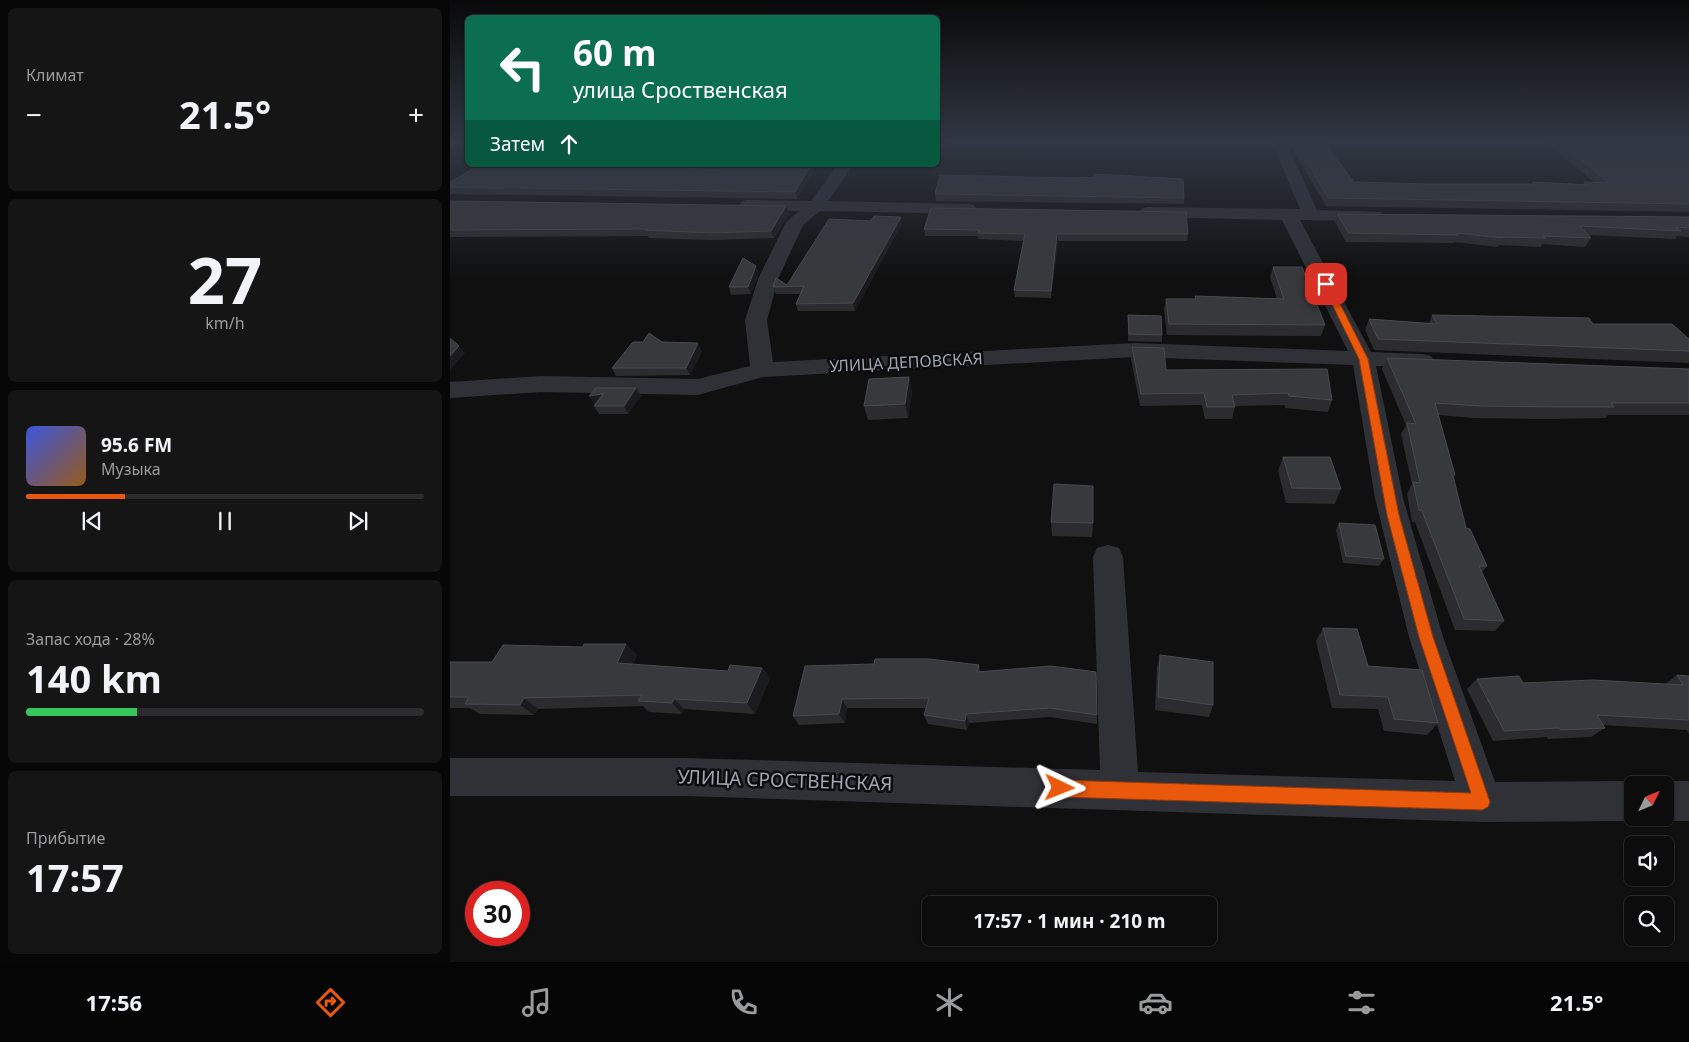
<!DOCTYPE html>
<html lang="ru">
<head>
<meta charset="utf-8">
<style>
  :root { --surface:#0c0c0d; --page:#151516; --text:#f1f3f6; --muted:#9a9b9d; --line:#2c2c2e; --accent:#ea580c }
  body { margin:0; font-family:"Noto Sans",sans-serif; background:var(--page); color:var(--text); height:100vh; display:flex; flex-direction:column; font-size:19px; white-space:nowrap }
  * { box-sizing:border-box; margin:0 }
  p { font-size:16px; color:var(--muted) }
  .icon { flex:none; width:28px; height:28px; fill:none; stroke:currentColor; stroke-width:2; stroke-linecap:round; stroke-linejoin:round }
  .map { position:relative; flex:1; overflow:hidden }
  .panel { display:flex; flex-direction:column; gap:8px; padding:8px; background:#070707; width:450px }
  .panel>* { flex:none }
  .top-card { position:absolute; left:15px; top:15px; width:475px; height:152px; border-radius:8px; box-shadow:0 1px 4px #0004,0 0 0 1px var(--line); background:#0b6e4f; color:#fff; overflow:hidden }
  .needle { width:32px; rotate:47deg }
  .buttons { position:absolute; left:1174px; top:776px; display:grid; gap:10px }
  .buttons a { display:grid; place-items:center; width:50px; height:50px; border-radius:8px; background:var(--surface); box-shadow:0 1px 4px #0004,0 0 0 1px var(--line); font-size:25px }
  .speed { position:absolute; left:15px; top:881px; display:flex; gap:10px; font-size:25px; font-weight:700; text-align:center }
  .speed>* { display:grid; place-content:center; width:65px; height:65px; border-radius:50%; background:var(--surface); box-shadow:0 1px 4px #0004,0 0 0 1px var(--line); line-height:1 }
  .speed .limit { border:8px solid #d22; background:#fff; color:#111 }
  .pin { position:absolute; display:grid; place-items:center; width:42px; height:42px; color:#fff; margin:-21px; border-radius:10px; box-shadow:0 2px 8px #0006 }
  .me { position:absolute; width:55px; margin:-28px; rotate:92deg; stroke-linejoin:round; filter:drop-shadow(0 0 4px #0008) }
  .turn { display:flex; align-items:center; gap:18px; height:105px; padding:0 25px; font-size:22px }
  .turn .icon { width:65px; height:65px; stroke-width:2.5 }
  .turn b { display:block; font-size:35px; line-height:42px }
  .then { display:flex; align-items:center; height:48px; padding:0 25px; background:#0003; gap:10px; font-size:19px }
  .big { font-size:38px; font-weight:700; line-height:1.1 }
  .panel .card { flex:1; display:flex; flex-direction:column; justify-content:center; gap:8px; min-width:0; padding:0 18px; border-radius:8px; background:var(--page) }
  .panel .dial { align-items:center; gap:0 }
  .dial b { font-size:65px; line-height:1 }
  .song { display:flex; align-items:center; gap:15px }
  .cover { width:60px; height:60px; border-radius:8px; background:linear-gradient(135deg,hsl(230 70% 55%),hsl(30 70% 35%)) }
  .played { height:5px; border-radius:2px; background:linear-gradient(90deg,var(--accent) 25%,var(--line) 25%) }
  .keys { display:flex; justify-content:space-around; direction:ltr }
  .heat { display:flex; justify-content:space-between; align-items:center; font-size:28px; direction:ltr }
  .charge { height:8px; border-radius:4px; background:linear-gradient(90deg,#34c759 28%,var(--line) 0) }
  .trip { position:absolute; left:472px; top:896px; width:295px; height:50px; border-radius:8px; background:var(--surface); box-shadow:0 1px 4px #0004,0 0 0 1px var(--line); font-weight:700; line-height:50px; text-align:center }
  .menu { display:flex; height:80px; justify-content:space-around; align-items:center; background:#050505; color:var(--muted) }
  .menu .icon { width:35px; height:35px }
  .menu .active { color:var(--accent) }
  .menu b { font-size:22px; color:var(--text) }
  main { display:flex; flex:1; min-height:0 }
  .map>svg:first-child { display:block }
</style>
</head>
<body>
<main>
<section class="panel">
<div class="card"><p>Климат</p>
<div class="heat"><a>−</a><b class="big">21.5°</b><a>+</a></div>
</div>
<div class="card dial"><b>27</b><p>km/h</p></div>
<div class="card">
<div class="song"><i class="cover"></i><div><b>95.6 FM</b><p>Музыка</p></div></div>
<div class="played"></div>
<div class="keys"><svg class="icon" aria-label="previous" viewBox="0 0 24 24"><path d="M18 5L8 12l10 7zM5 5v14"/></svg><svg class="icon" aria-label="pause" viewBox="0 0 24 24"><path d="M8 5v14M16 5v14"/></svg><svg class="icon" aria-label="next" viewBox="0 0 24 24"><path d="M6 5l10 7-10 7zM19 5v14"/></svg></div>
</div>
<div class="card"><p>Запас хода · 28%</p><b class="big">140 km</b><div class="charge"></div></div>
<div class="card"><p>Прибытие</p><b class="big">17:57</b></div>
</section>
<div class="map">
<svg width="1239" height="962" viewBox="0 0 1239 962">
  <rect width="100%" height="100%" fill="#101011"/>
  <g fill="none" stroke-linecap="round" stroke-linejoin="round">
    <g fill="#303137" fill-rule="evenodd">
      <path d="M822 142H836L867 210 931 212 934 216 931 220 925 221 850 220 921 352 973 354 981 356 984 361 981 366 973 368 926 366 953 498 993 637 1045 782 1182 781 1191 785H1182V818H1190L1182 821 1032 822 234 796H0V758H234L650 770 643 557 647 548 658 545 669 548 673 557 688 772 1005 781 959 637 925 498 903 365 685 357 313 377 248 395 91 392 0 398V382L91 376 248 379 300 366 295 320 308 279 336 222 349 211 298 210 292 209 290 205 292 201 298 200 361 201 387 165H403L378 201 518 204 524 205 527 209 524 213 518 214 370 211 353 225 328 279 317 320 323 362 685 343 898 351 832 220 698 217 692 216 689 212 692 208 698 207 850 209Z"/>
      <path d="M1215 781H1239V821H1215L1207 818H1215V785H1206Z"/>
    </g>
  </g>
  <g fill="#2c2c2f">
    <path d="M842 142H874L904 182 977 184H1082L1083 182 1133 184 1134 182H1144L1096 142H1239V212L876 206 844 151Z"/>
    <path d="M269 165H362L364 170 347 199 0 194V182L265 169Z"/>
    <path d="M485 194 734 198V204L486 201Z"/>
    <path d="M0 201 339 213 324 238 264 240 199 238 198 236 0 237Z"/>
    <path d="M481 208 738 234 737 241H608L601 298 565 297 564 290 573 241 528 239V236H475L474 229Z"/>
    <path d="M887 214 1239 217V237L1227 236 1225 239 1138 235 1141 238 1135 247 1092 244 1091 247 1049 245 1048 247 1004 242V243L896 242 885 222Z"/>
    <path d="M452 223 405 311H348L346 304 351 294H326L323 287 337 285Z"/>
    <path d="M823 267 875 325 871 336 717 335 714 310 716 299H745V296L827 299 820 277Z"/>
    <path d="M309 273 301 294 281 295 279 287Z"/>
    <path d="M678 315 712 335V342L678 341Z"/>
    <path d="M982 315 1143 324 1239 351V363L924 350 915 330 919 319 979 323Z"/>
    <path d="M212 342 252 351 240 375 166 376 162 368Z"/>
    <path d="M682 347 716 370 882 400 878 412 835 408V405L785 406 782 419H755L752 405 690 406 681 359Z"/>
    <path d="M937 358 1239 369V415H1158L1155 418 1096 419 1023 418 989 415 1016 528 1037 566 1032 572 1054 621 1045 631 1005 630 965 522H962L957 494 962 484 951 434 956 425 932 369Z"/>
    <path d="M459 377 462 392 458 418 418 420 414 406Z"/>
    <path d="M139 396H191L178 414H149L144 406 146 403 144 404Z"/>
    <path d="M833 457 891 489 885 504 836 503 828 471Z"/>
    <path d="M601 522 643 523 642 537 602 536Z"/>
    <path d="M889 523 934 559 929 566 893 563 886 530Z"/>
    <path d="M873 628 918 666 988 723 977 735 934 731 928 709 882 708 866 641Z"/>
    <path d="M187 655 183 664 278 671 312 668 320 678 305 714 234 709 232 714 199 712 193 706 88 709 84 715 30 714 20 708H0V662H42Z"/>
    <path d="M710 655 763 705 759 717 705 710 707 668Z"/>
    <path d="M529 665 530 672 647 715V724L600 717 519 723 517 730 478 724 474 715 476 708H397L395 723 349 725 343 716 355 666Z"/>
    <path d="M1227 675 1239 676V734L1237 730 1153 725 1155 728 1141 737 1098 739 1097 737 1043 741 1017 689 1027 679 1073 683 1215 684Z"/>
  </g>
  <g fill="#1b1b1d">
    <path d="M10 142H18V147L0 156V148Z"/>
    <path d="M361 165H362L364 170 347 199 345 192Z"/>
    <path d="M336 206 339 213 324 238 321 231Z"/>
    <path d="M451 217 452 223 405 311 403 303Z"/>
    <path d="M607 234 608 241 601 298V291Z"/>
    <path d="M306 266 309 273 301 294 298 287Z"/>
    <path d="M248 343 252 351 240 375 236 368Z"/>
    <path d="M9 346 15 353 0 370V356Z"/>
    <path d="M459 377 462 392 458 418 455 404Z"/>
    <path d="M186 388 191 396 178 414 174 406Z"/>
    <path d="M153 394 158 402 144 404 139 396Z"/>
    <path d="M176 644 187 655 178 674 167 663Z"/>
    <path d="M312 668 320 678 305 714 297 703Z"/>
    <path d="M74 698 88 709 84 715 70 705Z"/>
    <path d="M224 699 234 709 232 714 222 703Z"/>
    <path d="M392 699 397 708 395 723 389 714Z"/>
    <path d="M516 714 519 723 517 730 515 721Z"/>
  </g>
  <g fill="#38393d" stroke="#484a50">
    <path d="M0 142H10L0 148Z"/>
    <path d="M846 142H874L904 182 977 184H1084L1083 182 1137 185 1134 182 1159 183 1109 142H1239V204L878 198Z"/>
    <path d="M269 165H361L345 192 0 187V182L26 167H148L150 166 265 169Z"/>
    <path d="M644 174 733 179 734 198 485 194 490 175 625 178 644 177Z"/>
    <path d="M0 201 336 206 321 231 261 233 195 230 197 229 0 230Z"/>
    <path d="M481 208 736 212 738 234H607L601 291 564 290 575 234 528 233 529 230 474 229Z"/>
    <path d="M887 214 1239 217V228L1226 227 1231 231 1130 226 1141 238 1093 236 1095 238 1052 237V238L1007 233 1008 235 899 233Z"/>
    <path d="M424 216 451 217 403 303 346 304 354 286 323 287 326 278 337 285 379 219 421 221Z"/>
    <path d="M293 258 306 266 298 287H279Z"/>
    <path d="M823 267H852L875 325 719 324 716 299H746L745 296 834 299Z"/>
    <path d="M678 315 711 316 712 335 679 334Z"/>
    <path d="M982 315 1139 318 1143 324H1222L1239 339V351L928 339 919 319 987 324Z"/>
    <path d="M199 333 212 342 248 343 236 368H162L183 342H193Z"/>
    <path d="M0 338 9 346 0 356Z"/>
    <path d="M682 347 714 348 716 370 877 369 882 400 839 396 838 393 782 395 785 407H757L754 393 691 394Z"/>
    <path d="M937 358 1239 369V403H1161L1164 407H1105L1030 406 985 403 1005 475 1003 476 1016 528 1020 529 1037 566H1029L1054 621 1014 619 972 511 969 510 963 482 970 483 957 423 966 424Z"/>
    <path d="M459 377 455 404 414 406 419 379Z"/>
    <path d="M146 388H186L174 406H144L153 394 139 396Z"/>
    <path d="M833 457H880L891 489 842 488Z"/>
    <path d="M604 484 643 486V523L601 522Z"/>
    <path d="M889 523 925 525 934 559 896 556Z"/>
    <path d="M873 628 907 629 918 666 972 670 988 723 944 719 938 697 890 695Z"/>
    <path d="M134 644H176L167 663 278 671 280 665 312 668 297 703 224 699 222 703 188 701 192 695 74 698 70 705 15 704 19 697H0V662H42L53 645 133 647Z"/>
    <path d="M710 655 763 662V705L708 697Z"/>
    <path d="M425 659H479L529 665 527 672 601 666 646 672 647 715 600 708 516 714 515 721 474 715 479 698 392 699 389 714 343 716 355 666 424 664Z"/>
    <path d="M1227 675 1239 676V720L1147 715 1155 728 1111 730 1109 728 1054 731 1027 679 1069 676 1073 683 1143 680 1233 685Z"/>
  </g>
  <linearGradient id="sky" x2="0" y2="1"><stop stop-color="#090909"/><stop offset="0.51" stop-color="#313743"/><stop offset="1" stop-color="#313743" stop-opacity="0"/></linearGradient>
  <rect width="1239" height="277" fill="url(#sky)"/>
  <path fill="#ea580c" stroke="#983908" d="M876 281 880 284 918 359 949 515 983 637 1040 802 1038 807 1032 810 610 797 605 794 602 788 605 783 610 780 1021 793 969 637 937 515 909 359 872 284Z"/>
  <g text-anchor="middle" stroke-width="5" stroke-linejoin="round" paint-order="stroke">
    <g font-size="16" fill="#9fa5b4" stroke="#0b0b0c">
      <text transform="translate(456 362) rotate(-3)" y="6">УЛИЦА ДЕПОВСКАЯ</text>
    </g>
    <g font-size="19" fill="#9fa5b4" stroke="#0b0b0c">
      <text transform="translate(335 780) rotate(2)" y="7">УЛИЦА СРОСТВЕНСКАЯ</text>
    </g>
  </g>
</svg>
<div class="buttons">
<a><svg class="needle" viewBox="-14 -14 28 28"><path d="M0-13l5 13h-10z" fill="#e53935"/><path d="M0 13l5-13h-10z" fill="#9a9b9d"/></svg></a>
<a><svg class="icon" aria-label="sound" viewBox="0 0 24 24"><path d="M4 9h4l5-4v14l-5-4H4zM17 9q2 3 0 6"/></svg></a>
<a><svg class="icon" aria-label="search" viewBox="0 0 24 24"><circle cx="10" cy="10" r="6"/><path d="M15 15l6 6"/></svg></a>
</div>
<div class="speed"><div class="limit">30</div></div>
<div class="pin" style="left:876px;top:284px;background:#d93025"><svg class="icon" aria-label="arrive" viewBox="0 0 24 24"><path d="M6 21V4h12l-3 4 3 4H6"/></svg></div>
<svg class="me" style="left:610px;top:788px" viewBox="-20 -20 40 40"><path d="M0-17L14 15 0 8-14 15z" fill="#ea580c" stroke="#fff" stroke-width="4"/></svg>
<div class="trip">17:57 · 1 мин · 210 m</div>
<div class="top-card">
<div class="turn"><svg class="icon" aria-label="left" viewBox="0 0 24 24"><path d="M17 20v-9H6M10 6l-5 5 5 5"/></svg><div><b>60 m</b>улица Сроственская</div></div>
<div class="then">Затем<svg class="icon" aria-label="ahead" viewBox="0 0 24 24"><path d="M12 20V5M6 11l6-6 6 6"/></svg></div>
</div>
</div>
</main>
<nav class="menu">
<b>17:56</b>
<svg class="icon active" aria-label="directions" viewBox="0 0 24 24"><path d="M12 3l9 9-9 9-9-9zM9 14v-3h6M13 9l2 2-2 2"/></svg>
<svg class="icon" aria-label="music" viewBox="0 0 24 24"><path d="M9 18V5l10-2v13"/><circle cx="6" cy="18" r="3"/><circle cx="16" cy="16" r="3"/></svg>
<svg class="icon" aria-label="phone" viewBox="0 0 24 24"><path d="M5 4h4l2 5-3 2q2 4 5 5l2-3 5 2v4C11 20 4 13 5 4z"/></svg>
<svg class="icon" aria-label="climate" viewBox="0 0 24 24"><path d="M12 3v18M4 7l16 10M4 17L20 7"/></svg>
<svg class="icon" aria-label="car" viewBox="0 0 24 24"><path d="M5 17H2v-5l4-1 3-4h7l3 4 3 1v5h-3M9 17h6M6 11h13"/><circle cx="7" cy="17" r="2"/><circle cx="17" cy="17" r="2"/></svg>
<svg class="icon" aria-label="filters" viewBox="0 0 24 24"><path d="M4 7h16M4 17h16"/><circle cx="9" cy="7" r="2"/><circle cx="15" cy="17" r="2"/></svg>
<b>21.5°</b>
</nav>
</body>
</html>
